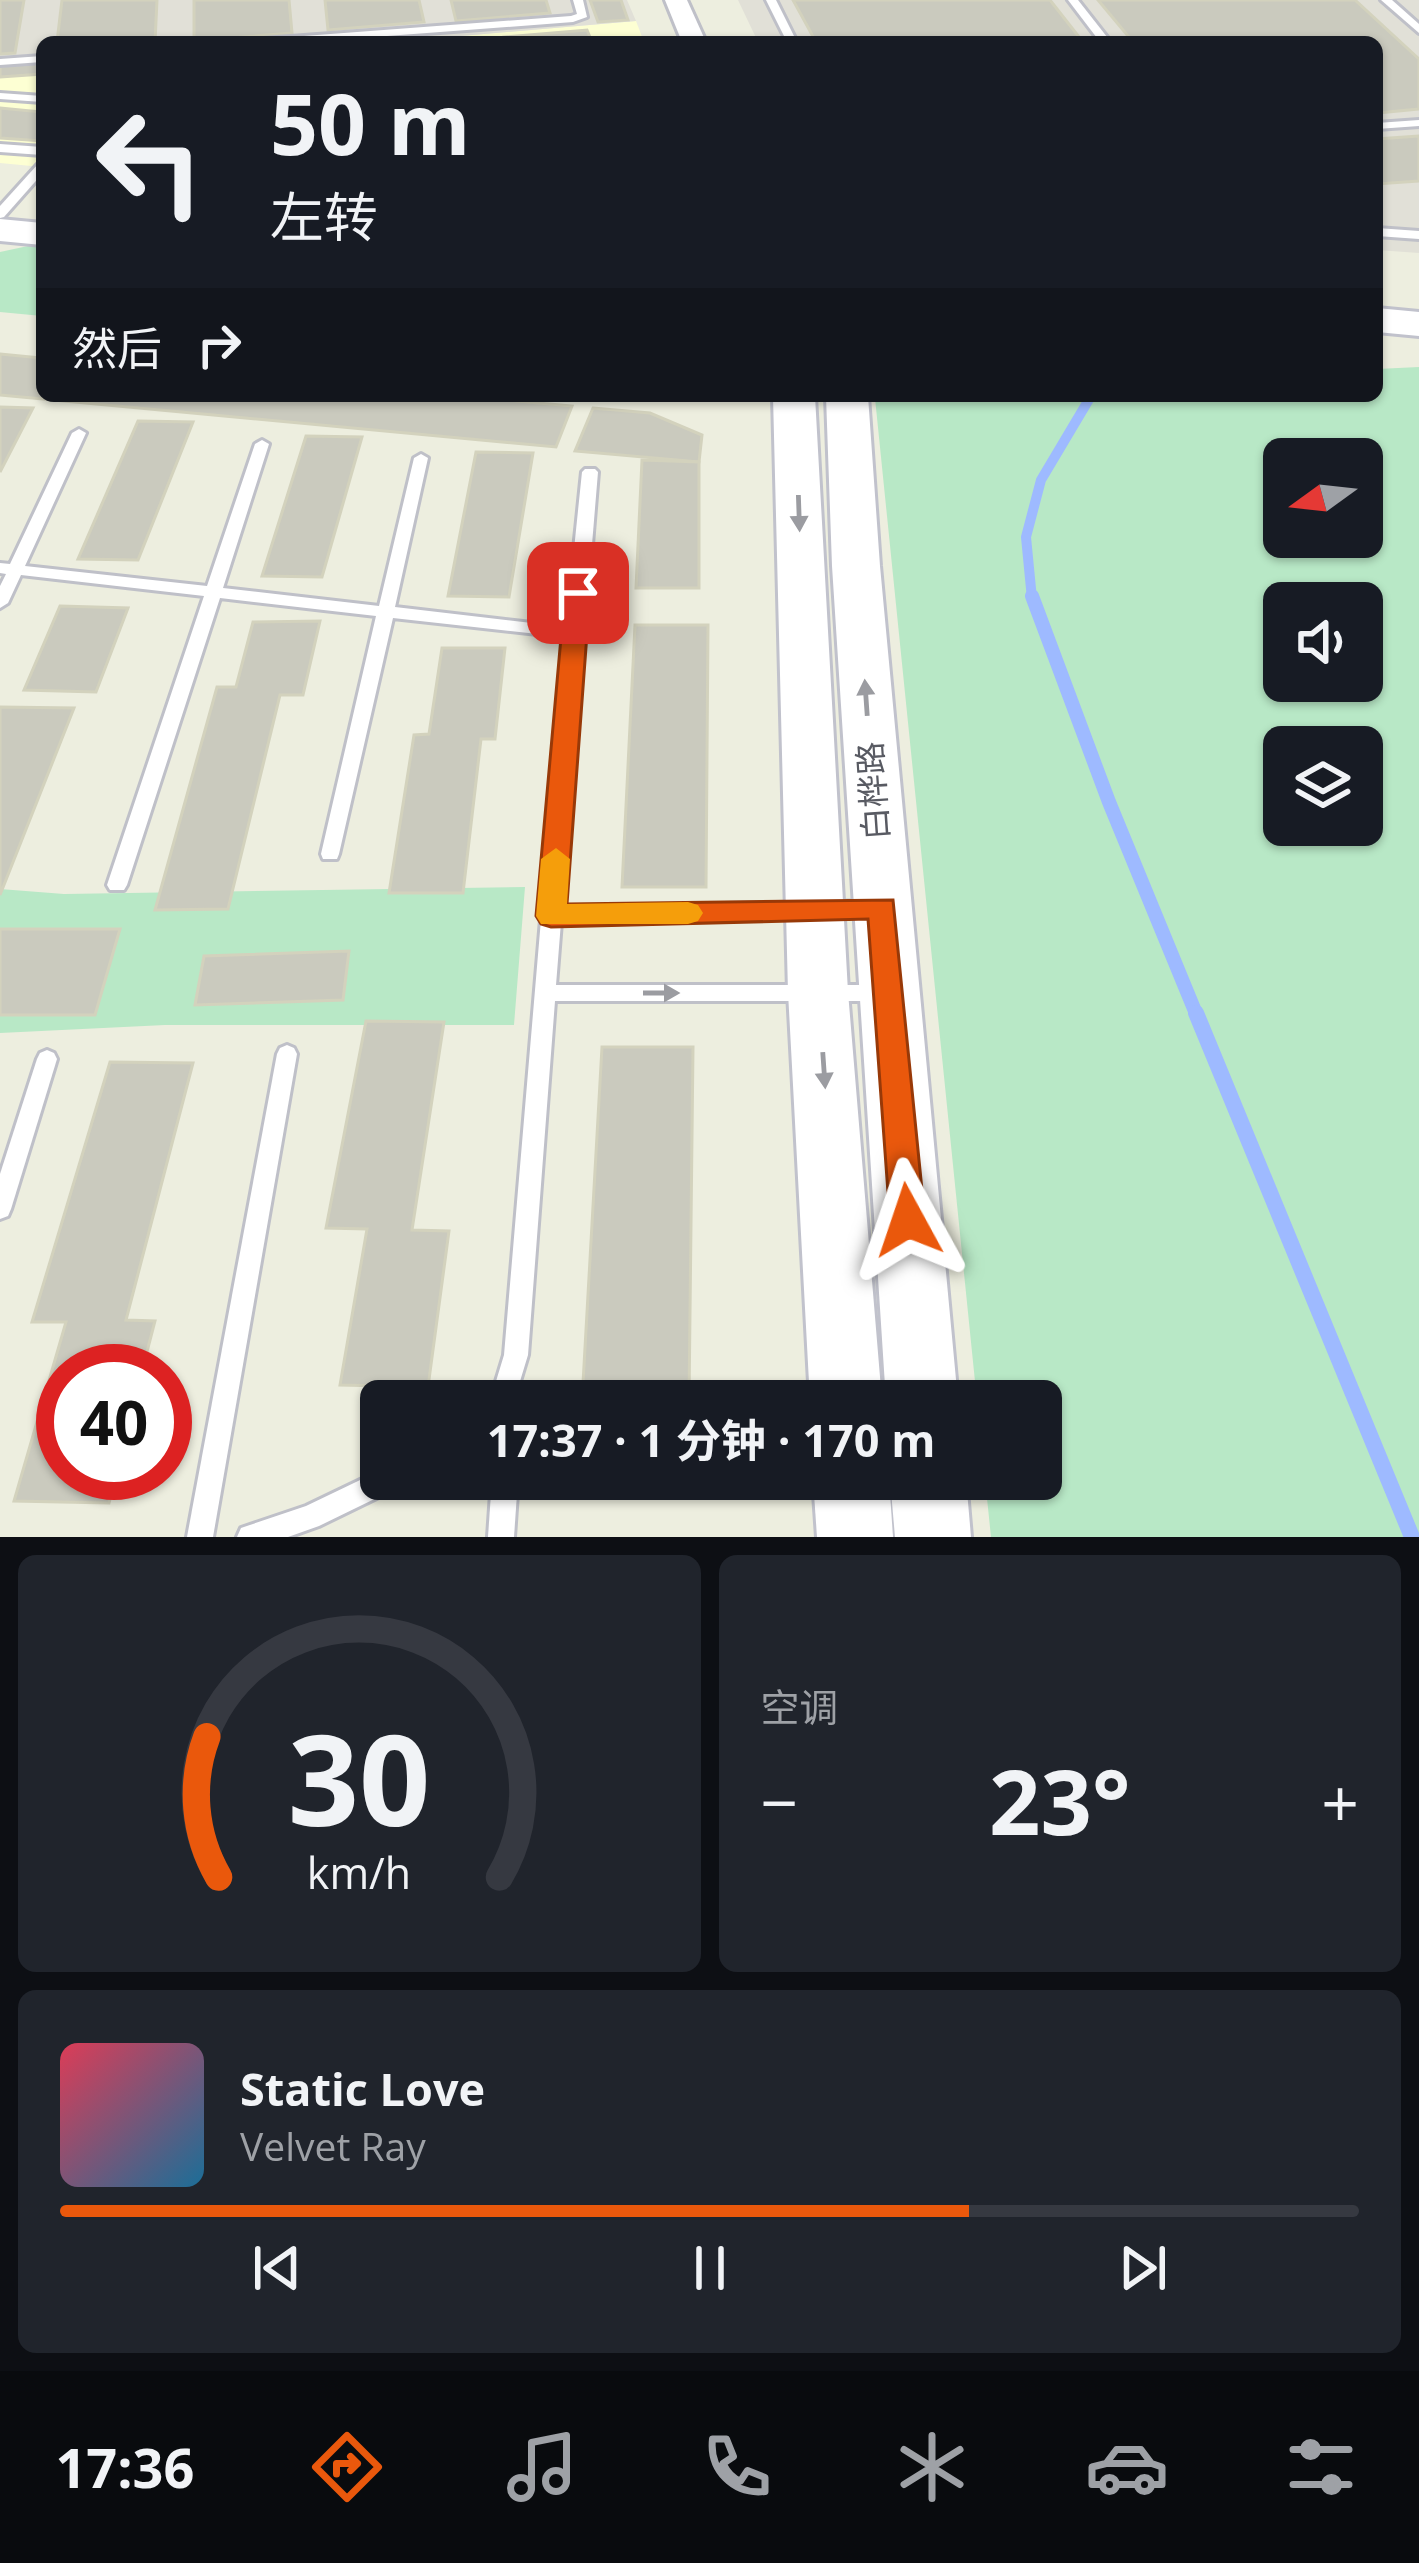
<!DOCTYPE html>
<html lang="zh">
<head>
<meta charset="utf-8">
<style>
  :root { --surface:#171b24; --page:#20242c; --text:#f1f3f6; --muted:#9ea1a6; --line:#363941; --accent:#ea580c }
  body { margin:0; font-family:"Open Sans","Noto Sans SC",sans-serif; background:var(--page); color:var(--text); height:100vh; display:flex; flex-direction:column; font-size:45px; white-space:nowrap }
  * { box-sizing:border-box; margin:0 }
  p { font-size:39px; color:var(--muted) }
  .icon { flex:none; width:66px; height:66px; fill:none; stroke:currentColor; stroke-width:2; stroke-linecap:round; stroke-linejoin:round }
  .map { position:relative; height:1537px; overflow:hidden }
  .sheet { display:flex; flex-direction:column; gap:18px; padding:18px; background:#0d0f14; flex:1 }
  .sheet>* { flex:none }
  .banner { position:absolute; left:36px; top:36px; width:1347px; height:366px; border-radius:18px; box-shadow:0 3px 9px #0004; background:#171b24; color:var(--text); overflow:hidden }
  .needle { width:78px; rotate:255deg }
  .buttons { position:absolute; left:1263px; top:438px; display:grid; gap:24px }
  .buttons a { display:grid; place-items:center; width:120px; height:120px; border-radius:18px; background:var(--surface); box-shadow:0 3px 9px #0004; font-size:60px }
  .speed { position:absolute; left:36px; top:1344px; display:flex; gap:24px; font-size:60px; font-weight:700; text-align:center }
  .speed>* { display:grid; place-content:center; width:156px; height:156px; border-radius:50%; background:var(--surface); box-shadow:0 3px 9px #0004; line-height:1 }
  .speed .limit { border:18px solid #d22; background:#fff; color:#111 }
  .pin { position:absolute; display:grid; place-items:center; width:102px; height:102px; color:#fff; margin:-51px; border-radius:24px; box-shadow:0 6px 18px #0006 }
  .me { position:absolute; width:132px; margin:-66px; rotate:355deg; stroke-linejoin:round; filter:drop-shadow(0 0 9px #0008) }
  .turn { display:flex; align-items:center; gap:42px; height:252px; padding:0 36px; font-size:54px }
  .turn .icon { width:156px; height:156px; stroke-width:2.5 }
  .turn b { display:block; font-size:84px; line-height:102px }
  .then { display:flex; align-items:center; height:114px; padding:0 36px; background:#0003; gap:24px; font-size:45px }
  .big { font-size:90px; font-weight:700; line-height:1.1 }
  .sheet .tile { flex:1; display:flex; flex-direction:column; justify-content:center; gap:18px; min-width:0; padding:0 42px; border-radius:18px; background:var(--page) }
  .sheet .dial { align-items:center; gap:0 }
  .dial svg { height:312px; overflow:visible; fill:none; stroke:var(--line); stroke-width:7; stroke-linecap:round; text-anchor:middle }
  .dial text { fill:var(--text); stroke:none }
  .song { display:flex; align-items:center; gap:36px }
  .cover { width:144px; height:144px; border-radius:18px; background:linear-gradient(135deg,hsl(350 70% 55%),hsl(200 70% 35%)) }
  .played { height:12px; border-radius:6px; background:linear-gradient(90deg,var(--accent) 70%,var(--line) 70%) }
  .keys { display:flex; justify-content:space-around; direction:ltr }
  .heat { display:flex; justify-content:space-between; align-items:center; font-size:66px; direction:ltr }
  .sheet .tiles { flex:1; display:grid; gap:18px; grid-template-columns:1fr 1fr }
  .tile:last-child { grid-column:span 2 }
  .trip { position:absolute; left:360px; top:1380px; width:702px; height:120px; border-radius:18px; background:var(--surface); box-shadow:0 3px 9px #0004; font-weight:700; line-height:120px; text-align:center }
  .tabs { display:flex; height:192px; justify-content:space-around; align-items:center; background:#090b0e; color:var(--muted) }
  .tabs .icon { width:84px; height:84px }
  .tabs .active { color:var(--accent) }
  .tabs b { font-size:54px; color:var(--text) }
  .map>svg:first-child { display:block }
</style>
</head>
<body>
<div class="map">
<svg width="1419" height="1537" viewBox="0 0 1419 1537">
  <rect width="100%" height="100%" fill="#edeedf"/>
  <g fill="#fdffd3">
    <path d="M636 21 644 42H449L448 37Z"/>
    <path d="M42 56V167L0 163V60Z"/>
  </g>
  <g fill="#e1e0d7">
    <path d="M0 0H627L636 21 449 37V42H315L314 35 223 42H42V56L0 60Z"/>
    <path d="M738 0H1419V253L1377 250V42H758Z"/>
  </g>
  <g fill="#b8e8c6" fill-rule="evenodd">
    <path d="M42 243V316L0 312V252Z"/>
    <path d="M1419 367V1537H991L985 1479H1041V1401H977L875 398 1377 396V369ZM1362 459V537H1284V459ZM1362 603V681H1284V603ZM1362 747V825H1284V747Z"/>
    <path d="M525 887 514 1025H165L0 1033V889L64 894Z"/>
  </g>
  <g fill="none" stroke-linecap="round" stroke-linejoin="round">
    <path stroke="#9ebaff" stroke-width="10" d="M1032 599 1026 537 1041 480 1091 396"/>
    <path stroke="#9ebaff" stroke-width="14" d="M1032 596 1109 802 1197 1016"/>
    <path stroke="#9ebaff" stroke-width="16" d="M1196 1013 1412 1537"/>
  </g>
  <g fill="#cacabe" stroke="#d3d2bd" stroke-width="3">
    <path d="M0 0H24L15 53 0 54Z"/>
    <path d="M62 0H157L155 42H57Z"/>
    <path d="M194 0H289L292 33 194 41Z"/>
    <path d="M325 0H419L424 22 328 30Z"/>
    <path d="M451 0H546L550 13 456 21Z"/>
    <path d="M590 0H621L628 20 598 22Z"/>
    <path d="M793 0H1050L1083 42H816Z"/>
    <path d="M1098 0H1355L1419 59V109L1377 113V42H1133Z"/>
    <path d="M587 30 592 42H505L504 37Z"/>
    <path d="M42 60V74L0 77V63Z"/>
    <path d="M0 108 42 112V141L0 138Z"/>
    <path d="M1419 136V181L1377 184V139Z"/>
    <path d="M0 354 42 358V396H462L572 406 556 447 0 395Z"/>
    <path d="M0 407 33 408 0 472Z"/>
    <path d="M593 408 650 413 702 435 699 462 575 451Z"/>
    <path d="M138 421 193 422 138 560 78 559Z"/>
    <path d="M306 436 362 437 322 577 262 576Z"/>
    <path d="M476 452 533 453 509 597 448 596Z"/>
    <path d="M642 460 699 462V588H636Z"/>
    <path d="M60 606 128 608 96 692 24 690Z"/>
    <path d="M320 621 303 695H280L228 909 155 910 217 687H236L253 622Z"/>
    <path d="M635 625H708L706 887H622Z"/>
    <path d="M442 648H505L495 739H481L463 893H389L414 735 429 734Z"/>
    <path d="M0 707 74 708 0 895Z"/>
    <path d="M0 929H120L95 1015H0Z"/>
    <path d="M349 951 343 1000 195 1005 204 956Z"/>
    <path d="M366 1021 444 1022 412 1230 449 1231 428 1387 340 1385 367 1229 326 1228Z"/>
    <path d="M602 1047H693L689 1401H582Z"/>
    <path d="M110 1062 193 1063 126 1320 155 1321 142 1371H63V1473H117L109 1503 14 1501 66 1322H32Z"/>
  </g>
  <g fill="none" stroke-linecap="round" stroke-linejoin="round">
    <g stroke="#bfc0c8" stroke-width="6">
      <g id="lane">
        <path d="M573 0H583L587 17 573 22 307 42H259L264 39 571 16 577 14Z"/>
        <path d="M766 0H776L797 42H787Z"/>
        <path d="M1068 0H1078L1111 42H1100Z"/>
        <path d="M1381 0H1392L1419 24V33Z"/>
        <path d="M42 56V62L0 65V59Z"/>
        <path d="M0 93 42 96V102L0 99Z"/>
        <path d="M1419 120V126L1377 129V123Z"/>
        <path d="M0 144 42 147V155L0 152Z"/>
        <path d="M42 163V174L4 217 0 218V206L38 164Z"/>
        <path d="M1377 228 1419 231V239L1377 236Z"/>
        <path d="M79 429 86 433 25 566 207 586 255 444 262 440 269 444 223 588 379 606 414 458 421 454 428 458 395 607 566 627 582 472 585 469H595L598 472 562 907 878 901 885 903 888 908 885 913 878 915 561 922 556 985H882L889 987 892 993 889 999 882 1001H555L528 1355 514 1401H490L504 1355 565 637 393 618 339 854 337 859H323L321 854 376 616 220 598 127 885 124 890H110L107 885 204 596 21 575 8 603 0 608V586L6 574 0 573V563L10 564 72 433Z"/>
        <path d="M287 1045 294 1048 297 1054 213 1537H187L277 1054 280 1048Z"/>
        <path d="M47 1050 54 1053 57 1059 11 1209 8 1216 0 1219V1174L37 1059 40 1053Z"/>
        <path d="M381 1470V1479H401L397 1488 319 1526 288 1537H237L241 1528 306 1506Z"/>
        <path d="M492 1479H518L514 1537H488Z"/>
      </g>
    </g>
    <g stroke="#bfc0c8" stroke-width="6">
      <path id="street" d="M665 0H687L706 42H682Z"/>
    </g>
    <g stroke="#c1c2cc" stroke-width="6">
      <g id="secondary">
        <path d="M0 219 42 223V245L0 241Z"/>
        <path d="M1377 308 1419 312V336L1377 332Z"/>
        <path d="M773 396H815L848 992 882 1401H810L788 992Z"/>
        <path d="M826 396H868L880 566 958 1401H886L832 566Z"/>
        <path d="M813 1479H889L893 1537H817Z"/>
        <path d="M890 1479H966L971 1537H895Z"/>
      </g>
    </g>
    <use href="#lane" fill="#fff" fill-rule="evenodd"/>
    <use href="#street" fill="#fff" fill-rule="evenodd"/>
    <use href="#secondary" fill="#fff" fill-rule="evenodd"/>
  </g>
  <defs><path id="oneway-solid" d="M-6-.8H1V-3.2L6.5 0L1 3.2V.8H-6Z" transform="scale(3)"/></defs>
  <g fill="#9b9ca1">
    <use href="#oneway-solid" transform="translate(799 513) rotate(88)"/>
    <use href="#oneway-solid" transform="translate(866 698) rotate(-94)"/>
    <use href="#oneway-solid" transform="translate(661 993)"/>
    <use href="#oneway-solid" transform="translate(824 1070) rotate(86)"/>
  </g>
  <path fill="#ea580c" stroke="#983908" stroke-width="3" d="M578 585 590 593 567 904 893 900 925 1220 920 1230 908 1235 895 1230 890 1220 868 919 551 927 541 924 536 916 565 593Z"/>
  <path fill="#f59e0b" d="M556 848 570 859 567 904 688 902 698 905 703 913 698 921 688 924H541L536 916 541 859Z"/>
  <g text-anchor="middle" stroke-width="9" stroke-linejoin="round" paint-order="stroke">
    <g font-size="33" fill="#585a62" stroke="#fff">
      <text transform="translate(873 791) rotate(-94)" y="12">白桦路</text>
    </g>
  </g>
</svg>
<div class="buttons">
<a><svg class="needle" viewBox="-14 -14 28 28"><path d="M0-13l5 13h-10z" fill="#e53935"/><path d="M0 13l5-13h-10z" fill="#9ea1a6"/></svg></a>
<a><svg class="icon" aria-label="sound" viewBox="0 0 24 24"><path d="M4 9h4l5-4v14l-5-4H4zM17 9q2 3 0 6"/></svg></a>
<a><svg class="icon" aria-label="layers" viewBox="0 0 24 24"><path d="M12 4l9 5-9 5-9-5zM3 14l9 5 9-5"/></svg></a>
</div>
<div class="speed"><div class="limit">40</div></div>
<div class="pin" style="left:578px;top:593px;background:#d93025"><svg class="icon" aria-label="arrive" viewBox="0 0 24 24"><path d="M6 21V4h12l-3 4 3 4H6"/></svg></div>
<svg class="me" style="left:908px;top:1220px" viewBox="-20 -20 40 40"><path d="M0-17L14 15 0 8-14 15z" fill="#ea580c" stroke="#fff" stroke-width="4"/></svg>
<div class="trip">17:37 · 1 分钟 · 170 m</div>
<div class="banner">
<div class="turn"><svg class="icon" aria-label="left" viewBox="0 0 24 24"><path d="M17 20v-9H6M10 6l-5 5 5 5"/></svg><div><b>50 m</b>左转</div></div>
<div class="then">然后<svg class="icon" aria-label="right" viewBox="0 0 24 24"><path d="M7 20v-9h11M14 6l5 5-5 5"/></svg></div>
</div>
</div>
<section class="sheet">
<div class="tiles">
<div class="tile dial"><svg viewBox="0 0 100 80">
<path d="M14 69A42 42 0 1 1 86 69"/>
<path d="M14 69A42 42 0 0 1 11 33" stroke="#ea580c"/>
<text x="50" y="56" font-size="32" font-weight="700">30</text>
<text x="50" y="72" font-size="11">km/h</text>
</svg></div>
<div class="tile"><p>空调</p>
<div class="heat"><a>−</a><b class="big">23°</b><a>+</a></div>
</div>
<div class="tile">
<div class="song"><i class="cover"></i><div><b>Static Love</b><p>Velvet Ray</p></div></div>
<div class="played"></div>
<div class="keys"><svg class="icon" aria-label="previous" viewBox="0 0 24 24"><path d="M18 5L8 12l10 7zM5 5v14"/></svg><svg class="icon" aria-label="pause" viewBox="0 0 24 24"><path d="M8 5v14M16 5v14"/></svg><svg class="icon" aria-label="next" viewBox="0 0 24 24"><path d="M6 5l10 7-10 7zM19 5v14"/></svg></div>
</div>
</div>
</section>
<nav class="tabs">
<b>17:36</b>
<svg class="icon active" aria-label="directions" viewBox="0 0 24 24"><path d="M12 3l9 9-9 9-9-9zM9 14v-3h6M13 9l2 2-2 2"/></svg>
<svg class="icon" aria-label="music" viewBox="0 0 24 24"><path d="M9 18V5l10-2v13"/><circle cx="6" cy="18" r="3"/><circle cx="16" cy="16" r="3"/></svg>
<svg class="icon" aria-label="phone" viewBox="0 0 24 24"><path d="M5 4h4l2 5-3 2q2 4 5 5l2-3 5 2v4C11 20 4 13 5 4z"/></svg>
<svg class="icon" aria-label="climate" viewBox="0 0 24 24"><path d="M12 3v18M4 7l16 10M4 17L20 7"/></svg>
<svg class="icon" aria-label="car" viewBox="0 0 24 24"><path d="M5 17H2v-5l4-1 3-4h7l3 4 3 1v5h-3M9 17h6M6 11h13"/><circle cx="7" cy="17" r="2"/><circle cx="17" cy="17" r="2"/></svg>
<svg class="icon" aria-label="filters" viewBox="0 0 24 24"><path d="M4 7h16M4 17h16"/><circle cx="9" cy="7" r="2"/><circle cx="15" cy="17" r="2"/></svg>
</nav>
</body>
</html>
